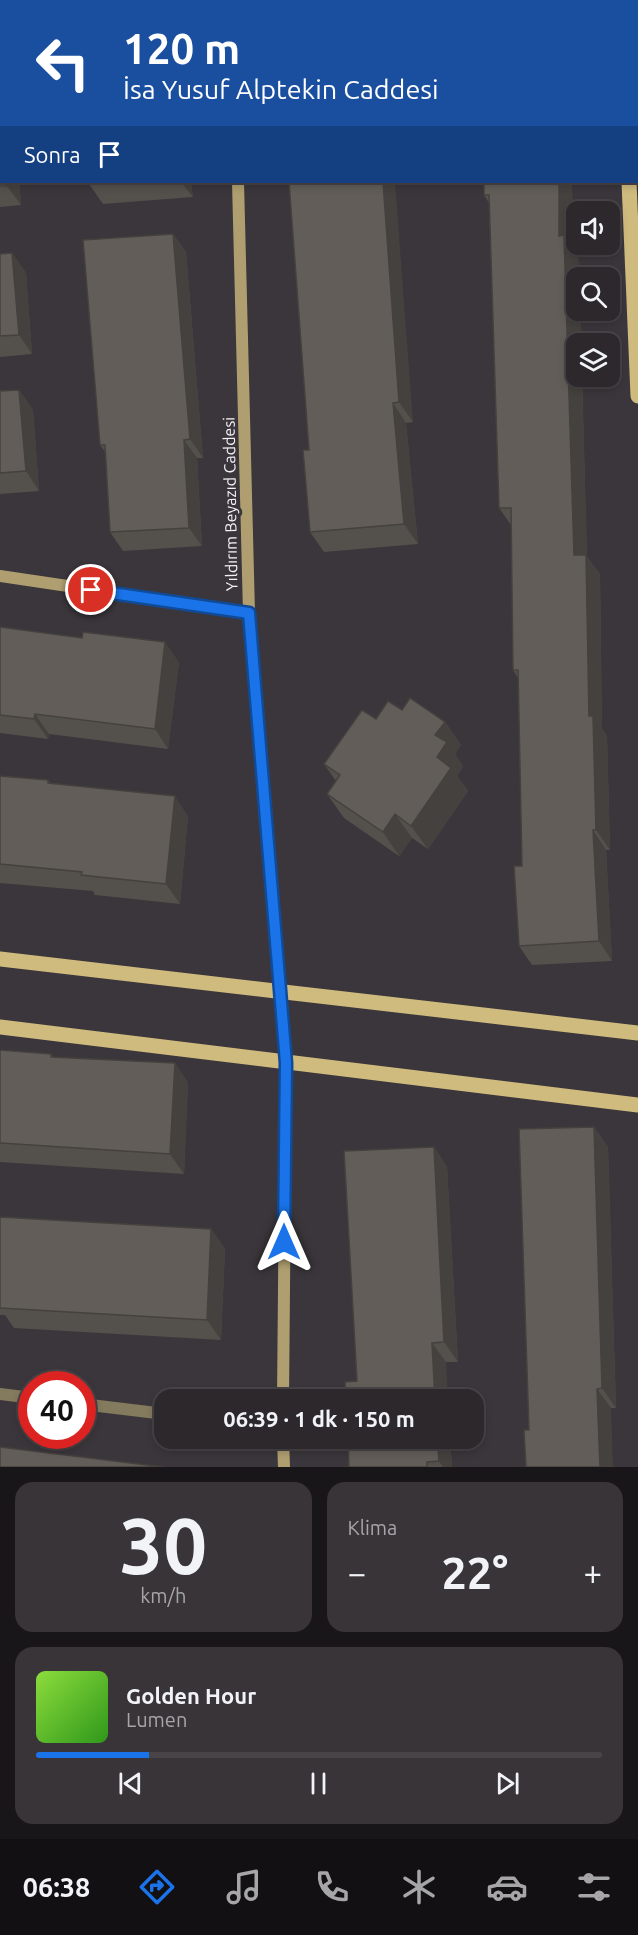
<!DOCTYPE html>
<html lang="tr">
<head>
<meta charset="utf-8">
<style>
  :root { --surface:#2c282c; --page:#383438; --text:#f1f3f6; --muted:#a6a6a9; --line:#484448; --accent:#1a73e8 }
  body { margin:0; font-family:Ubuntu,sans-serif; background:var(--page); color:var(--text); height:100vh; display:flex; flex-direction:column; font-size:22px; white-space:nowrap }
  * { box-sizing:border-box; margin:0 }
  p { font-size:20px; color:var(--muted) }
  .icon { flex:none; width:33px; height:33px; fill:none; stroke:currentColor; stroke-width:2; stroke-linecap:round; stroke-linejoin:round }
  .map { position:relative; height:1467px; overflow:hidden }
  .details { display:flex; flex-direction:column; gap:15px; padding:15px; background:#181618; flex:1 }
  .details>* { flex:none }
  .banner { position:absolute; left:0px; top:0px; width:639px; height:183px; box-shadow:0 3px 9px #0003,0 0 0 2px var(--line); background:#1a4fa0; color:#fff; overflow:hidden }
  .controls { position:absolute; left:566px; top:201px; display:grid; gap:12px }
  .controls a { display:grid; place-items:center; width:54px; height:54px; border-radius:12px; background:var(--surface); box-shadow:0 3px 9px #0003,0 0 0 2px var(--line); font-size:30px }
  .speed { position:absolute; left:18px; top:1371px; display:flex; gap:12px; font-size:30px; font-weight:700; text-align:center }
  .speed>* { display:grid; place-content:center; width:78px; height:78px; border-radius:50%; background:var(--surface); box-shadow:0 3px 9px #0003,0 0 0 2px var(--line); line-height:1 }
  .speed .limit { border:9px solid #d22; background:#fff; color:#111 }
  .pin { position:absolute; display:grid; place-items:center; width:51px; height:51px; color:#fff; margin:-26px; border:3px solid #fff; border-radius:50%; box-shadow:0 2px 6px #0007 }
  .me { position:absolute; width:66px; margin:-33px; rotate:0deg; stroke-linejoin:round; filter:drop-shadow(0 0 4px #0008) }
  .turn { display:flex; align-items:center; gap:21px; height:126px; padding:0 24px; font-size:27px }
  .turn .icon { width:78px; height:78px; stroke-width:2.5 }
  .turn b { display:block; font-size:42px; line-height:51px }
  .then { display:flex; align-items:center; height:57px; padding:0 24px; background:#0003; gap:12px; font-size:22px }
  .big { font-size:45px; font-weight:700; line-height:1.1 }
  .details .card { flex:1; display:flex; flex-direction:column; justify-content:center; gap:9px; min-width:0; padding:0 21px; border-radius:18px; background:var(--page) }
  .details .dial { align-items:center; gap:0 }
  .dial b { font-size:78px; line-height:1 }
  .song { display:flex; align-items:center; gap:18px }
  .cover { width:72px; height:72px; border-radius:9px; background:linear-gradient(135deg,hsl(90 70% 55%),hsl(110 70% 35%)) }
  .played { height:6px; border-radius:3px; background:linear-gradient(90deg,var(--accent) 20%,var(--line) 20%) }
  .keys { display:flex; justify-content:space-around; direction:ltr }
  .heat { display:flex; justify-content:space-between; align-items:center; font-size:33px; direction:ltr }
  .details .tiles { flex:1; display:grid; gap:15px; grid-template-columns:1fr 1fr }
  .card:last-child { grid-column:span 2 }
  .trip { position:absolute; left:154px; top:1389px; width:330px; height:60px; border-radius:18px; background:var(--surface); box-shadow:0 3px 9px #0003,0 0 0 2px var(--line); font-weight:700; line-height:60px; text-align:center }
  .tab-bar { display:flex; height:96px; justify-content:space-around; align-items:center; background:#121012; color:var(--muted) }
  .tab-bar .icon { width:42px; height:42px }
  .tab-bar .selected { color:var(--accent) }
  .tab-bar b { font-size:27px; color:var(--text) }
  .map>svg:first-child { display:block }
</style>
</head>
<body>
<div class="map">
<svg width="638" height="1467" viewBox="0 0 638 1467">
  <rect width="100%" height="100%" fill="#3a363b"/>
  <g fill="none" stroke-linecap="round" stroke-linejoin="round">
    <g stroke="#847a5d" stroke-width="12">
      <path d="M0 1394 32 1398"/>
      <path d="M82 1404 165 1414"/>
    </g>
    <g stroke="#af9f70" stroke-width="12">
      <path d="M233 0V2"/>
      <path d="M238 182 249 613 286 1063 283 1400"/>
      <path d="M0 576 249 613"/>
      <path d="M283 1438 284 1467"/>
    </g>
    <g stroke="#d0bb7e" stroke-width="15">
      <path d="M622 0V2"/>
      <path d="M629 182 638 396"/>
      <path d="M0 959 638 1033"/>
      <path d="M0 1027 638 1105"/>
    </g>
  </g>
  <g fill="#54504c">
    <path d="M0 0H18V2H2V67H0Z"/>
    <path d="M0 104 2 105V182H19L21 205 0 207Z"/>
    <path d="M89 182H191L193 197 103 204 89 184Z"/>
    <path d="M289 182 413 422 406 423 418 544 324 552 310 532 309 450Z"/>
    <path d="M484 182H572L573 248 578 255 579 278H576V310H580L581 344H576V376H582L587 557 600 574 602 729 607 736 610 850H606L612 961 532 965 519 946 522 866 518 678 513 670 511 525 499 508 489 203 484 195Z"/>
    <path d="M173 234 186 252 203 458H197L202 546 123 551 110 532 106 453 100 445Z"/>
    <path d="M12 253 26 273 32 354 0 357V254Z"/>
    <path d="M19 390 33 410 39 491 0 494V391Z"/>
    <path d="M0 627 179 662 168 749 49 734 48 739 0 733Z"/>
    <path d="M402 710 445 722 461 745 455 754 463 766 457 776 468 791 428 849 412 838 399 856 344 818 327 794 336 781 324 764 376 719Z"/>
    <path d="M0 776 48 780 51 784 188 816 180 904 95 895 93 891 0 883Z"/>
    <path d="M0 1050 51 1054 53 1057 175 1063 188 1083 184 1174 0 1162Z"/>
    <path d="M594 1127 608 1147 616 1408H611L529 1430Z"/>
    <path d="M434 1147 447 1167 458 1362H446L357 1381Z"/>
    <path d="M0 1217 211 1229 225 1249 221 1340 14 1328 5 1315H0Z"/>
    <path d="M348 1438H450L452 1467H349Z"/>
  </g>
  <g fill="#45413e">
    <rect x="5" y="0" width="13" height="2"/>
    <rect x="174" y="0" width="13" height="2"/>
    <rect x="376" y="0" width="12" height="2"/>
    <rect x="557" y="0" width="14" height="2"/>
    <path d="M6 182H19L21 205 7 186Z"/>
    <path d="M181 182H191L193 197Z"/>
    <path d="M383 182H395L413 422 399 402Z"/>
    <path d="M559 182H572L573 248 578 255 579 278H576V310H580L581 344H576V376H582L587 557 600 574 602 729 607 736 610 850 596 830 574 555 559 236Z"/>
    <path d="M173 234 186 252 203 458 190 439Z"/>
    <path d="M12 253 26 273 32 354 19 335Z"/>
    <path d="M19 390 33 410 39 491 26 471Z"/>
    <path d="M393 403 406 423 418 544 404 524Z"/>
    <path d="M184 440 197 458 202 546 189 528Z"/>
    <path d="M165 642 179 662 168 749 155 729Z"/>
    <path d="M35 714 49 734 48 739 34 719Z"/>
    <path d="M445 722 461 745 455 754 463 766 457 776 468 791 428 849 411 826 437 757 435 735Z"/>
    <path d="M175 796 188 816 180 904 166 884Z"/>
    <path d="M395 814 412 838 399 856 383 832Z"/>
    <path d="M593 830 606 850 612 961 599 941Z"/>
    <path d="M175 1063 188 1083 184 1174 170 1154Z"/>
    <path d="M594 1127 608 1147 616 1408 602 1388Z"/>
    <path d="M434 1147 447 1167 458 1362 444 1342Z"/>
    <path d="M211 1229 225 1249 221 1340 207 1320Z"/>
    <path d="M432 1343 446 1362 448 1400H435Z"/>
    <path d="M597 1389 611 1408 613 1467H600Z"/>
    <path d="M437 1438H450L452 1467H443L439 1461Z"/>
  </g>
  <g fill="#625d58" stroke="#45413e" stroke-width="1.5">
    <path d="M0 0H5V2H2V46H0Z"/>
    <rect x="84" y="0" width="90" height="2"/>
    <rect x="282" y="0" width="94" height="2"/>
    <rect x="482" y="0" width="75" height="2"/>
    <path d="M0 104 2 117V182H6L7 186H0Z"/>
    <path d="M89 182H123L89 184Z"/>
    <path d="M289 182H383L399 402 393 403 404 524 310 532 303 450H309Z"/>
    <path d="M484 182H559V236L564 235 574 555H586L589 716H593L596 830H593L599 941 519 946 514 866H522L518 670H513L511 508H499L489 195H484Z"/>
    <path d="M173 234 190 439 184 440 189 528 110 532 105 445H100L83 240Z"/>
    <path d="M12 253 19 335 0 336V254Z"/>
    <path d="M19 390 26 471 0 473V391Z"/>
    <path d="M0 627 82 638 83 632 165 642 155 729 35 714 34 719 0 715Z"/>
    <path d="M410 698 445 722 435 735 447 742 437 757 451 768 411 826 395 814 383 832 327 794 340 775 324 764 362 710 376 719 388 701 402 710Z"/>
    <path d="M0 776 48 780V783L175 796 166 884 81 875 82 872 0 864Z"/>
    <path d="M0 1050 51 1054V1057L175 1063 170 1154 0 1143Z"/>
    <path d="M594 1127 602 1388 597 1389 600 1467H526L524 1430H529L519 1129Z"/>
    <path d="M434 1147 444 1342 432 1343 435 1400H346L345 1382 357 1381 344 1151Z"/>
    <path d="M0 1217 211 1229 207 1320 0 1308Z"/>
    <path d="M348 1438H437L439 1461 427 1462V1467H349Z"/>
    <path d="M0 1447 163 1467H0Z"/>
  </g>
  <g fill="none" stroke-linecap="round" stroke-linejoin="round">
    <g stroke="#114b97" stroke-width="15">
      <path id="route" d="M91 590 249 613 286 1063 284 1242"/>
    </g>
    <use href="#route" stroke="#1a73e8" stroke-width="10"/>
  </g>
  <g text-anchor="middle" stroke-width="6" stroke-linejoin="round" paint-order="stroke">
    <g font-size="16" fill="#f3f1f5" stroke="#3a363b">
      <text transform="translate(230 504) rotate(-91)" y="6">Yıldırım Beyazıd Caddesi</text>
    </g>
  </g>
</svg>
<div class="controls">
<a><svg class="icon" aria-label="sound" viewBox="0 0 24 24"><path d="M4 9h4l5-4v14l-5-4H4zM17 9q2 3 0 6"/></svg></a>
<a><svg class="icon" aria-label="search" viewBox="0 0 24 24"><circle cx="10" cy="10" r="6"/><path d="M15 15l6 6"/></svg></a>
<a><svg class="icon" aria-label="layers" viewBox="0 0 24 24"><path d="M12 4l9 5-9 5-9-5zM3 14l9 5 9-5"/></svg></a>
</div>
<div class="speed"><div class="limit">40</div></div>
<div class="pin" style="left:91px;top:590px;background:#d93025"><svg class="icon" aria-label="arrive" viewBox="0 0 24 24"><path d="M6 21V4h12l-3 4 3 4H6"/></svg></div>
<svg class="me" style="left:284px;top:1242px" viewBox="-20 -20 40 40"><path d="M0-17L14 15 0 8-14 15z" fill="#1a73e8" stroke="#fff" stroke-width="4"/></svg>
<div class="trip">06:39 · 1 dk · 150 m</div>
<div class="banner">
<div class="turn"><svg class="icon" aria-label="left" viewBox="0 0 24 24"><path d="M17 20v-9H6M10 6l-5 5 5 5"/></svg><div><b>120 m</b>İsa Yusuf Alptekin Caddesi</div></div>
<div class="then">Sonra<svg class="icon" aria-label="arrive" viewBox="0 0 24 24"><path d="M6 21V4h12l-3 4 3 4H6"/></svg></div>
</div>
</div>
<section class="details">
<div class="tiles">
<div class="card dial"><b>30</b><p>km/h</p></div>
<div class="card"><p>Klima</p>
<div class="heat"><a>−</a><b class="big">22°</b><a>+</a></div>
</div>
<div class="card">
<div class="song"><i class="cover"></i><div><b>Golden Hour</b><p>Lumen</p></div></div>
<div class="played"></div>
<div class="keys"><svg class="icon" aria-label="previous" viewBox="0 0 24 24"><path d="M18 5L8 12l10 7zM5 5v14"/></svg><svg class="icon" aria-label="pause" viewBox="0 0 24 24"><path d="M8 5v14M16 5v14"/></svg><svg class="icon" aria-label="next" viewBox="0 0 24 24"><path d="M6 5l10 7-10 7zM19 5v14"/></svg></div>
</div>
</div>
</section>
<nav class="tab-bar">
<b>06:38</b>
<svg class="icon selected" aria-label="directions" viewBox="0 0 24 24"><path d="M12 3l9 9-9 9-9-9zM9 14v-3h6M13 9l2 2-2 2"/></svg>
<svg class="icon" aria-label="music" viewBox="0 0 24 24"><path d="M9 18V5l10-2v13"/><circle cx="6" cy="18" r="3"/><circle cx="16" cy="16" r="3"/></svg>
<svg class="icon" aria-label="phone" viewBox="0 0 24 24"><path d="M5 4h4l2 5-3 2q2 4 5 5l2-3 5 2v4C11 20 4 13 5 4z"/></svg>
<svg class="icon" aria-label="climate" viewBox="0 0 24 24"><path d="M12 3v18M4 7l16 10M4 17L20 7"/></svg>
<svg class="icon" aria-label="car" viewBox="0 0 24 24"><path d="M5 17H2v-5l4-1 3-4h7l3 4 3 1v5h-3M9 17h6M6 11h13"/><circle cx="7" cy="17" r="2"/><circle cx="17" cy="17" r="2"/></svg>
<svg class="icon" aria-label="filters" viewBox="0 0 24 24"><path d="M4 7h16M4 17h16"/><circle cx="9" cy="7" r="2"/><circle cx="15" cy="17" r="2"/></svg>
</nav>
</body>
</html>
